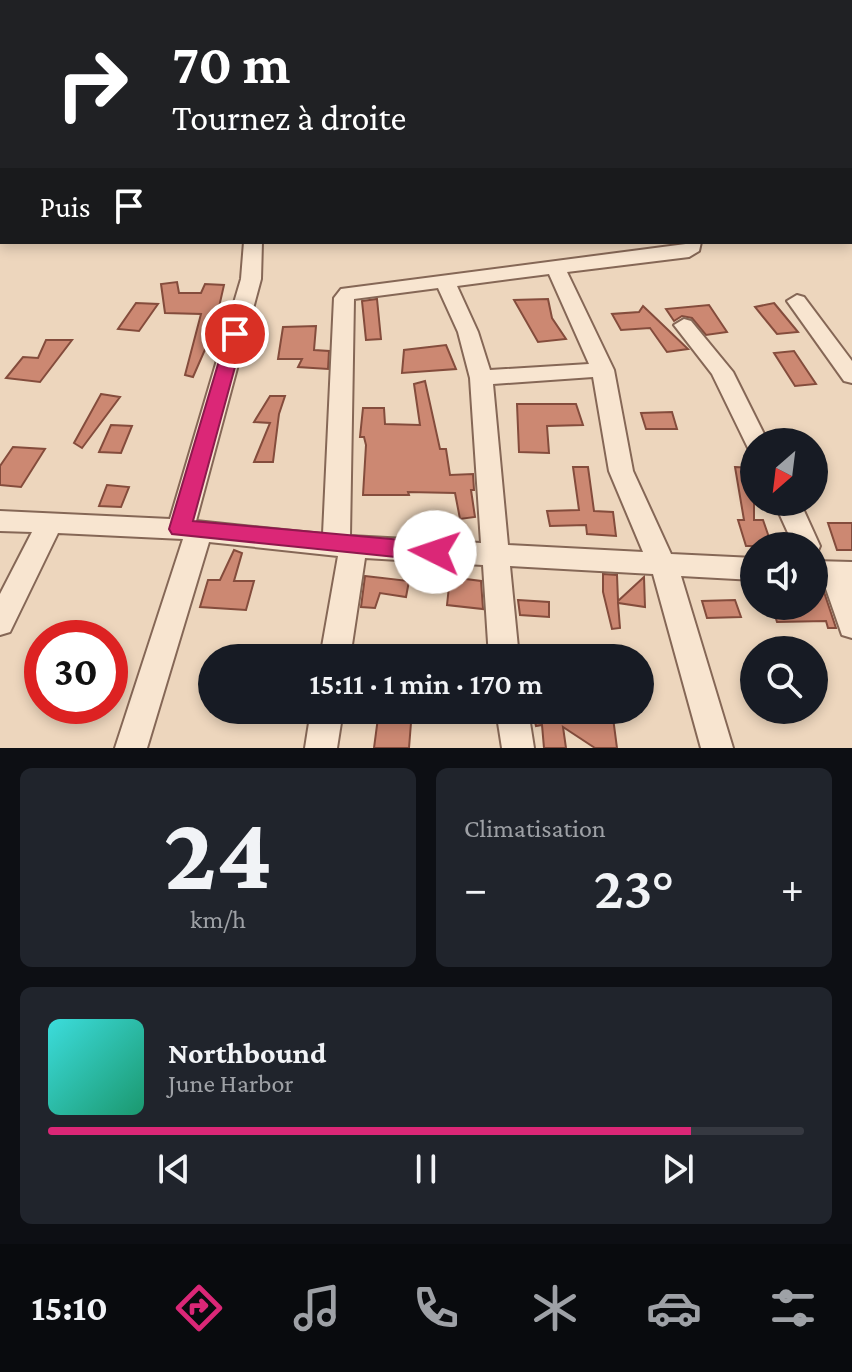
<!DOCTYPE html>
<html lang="fr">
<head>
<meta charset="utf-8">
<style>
  :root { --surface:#171b24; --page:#20242c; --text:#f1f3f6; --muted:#9ea1a6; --line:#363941; --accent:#db2777 }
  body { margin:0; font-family:"Crimson Pro",serif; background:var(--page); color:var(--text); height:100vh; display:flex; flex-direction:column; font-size:30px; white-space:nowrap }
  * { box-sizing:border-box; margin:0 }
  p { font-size:26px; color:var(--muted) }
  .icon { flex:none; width:44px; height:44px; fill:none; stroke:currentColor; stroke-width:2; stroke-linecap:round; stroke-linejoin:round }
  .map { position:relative; height:748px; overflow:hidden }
  .sheet { display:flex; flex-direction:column; gap:20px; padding:20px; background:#0d0f14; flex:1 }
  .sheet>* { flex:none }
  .banner { position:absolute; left:0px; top:0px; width:852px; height:244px; box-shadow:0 4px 12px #0003; background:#202124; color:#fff; overflow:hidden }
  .needle { width:52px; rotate:208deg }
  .buttons { position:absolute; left:740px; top:428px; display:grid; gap:16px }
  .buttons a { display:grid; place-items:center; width:88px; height:88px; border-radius:50%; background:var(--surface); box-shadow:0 4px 12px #0003; font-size:40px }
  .speed { position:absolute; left:24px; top:620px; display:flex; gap:16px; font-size:40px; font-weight:700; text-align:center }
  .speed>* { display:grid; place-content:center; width:104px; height:104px; border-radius:50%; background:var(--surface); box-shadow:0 4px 12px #0003; line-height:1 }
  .speed .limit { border:12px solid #d22; background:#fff; color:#111 }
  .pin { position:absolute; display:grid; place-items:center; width:68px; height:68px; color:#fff; margin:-34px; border:4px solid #fff; border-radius:50%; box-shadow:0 2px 8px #0007 }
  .me { position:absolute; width:88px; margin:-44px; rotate:274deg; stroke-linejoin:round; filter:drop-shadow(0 0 6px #0008) }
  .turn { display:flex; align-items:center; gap:28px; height:168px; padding:0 40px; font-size:36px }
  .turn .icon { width:104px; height:104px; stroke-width:2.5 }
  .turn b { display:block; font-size:56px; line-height:68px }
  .then { display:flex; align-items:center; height:76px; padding:0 40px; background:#0003; gap:16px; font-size:30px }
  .big { font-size:60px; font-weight:600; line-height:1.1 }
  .sheet .card { flex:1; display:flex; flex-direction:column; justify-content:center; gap:12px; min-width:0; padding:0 28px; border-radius:12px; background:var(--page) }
  .sheet .dial { align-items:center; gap:0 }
  .dial b { font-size:104px; line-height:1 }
  .song { display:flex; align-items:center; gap:24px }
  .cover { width:96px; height:96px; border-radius:12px; background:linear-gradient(135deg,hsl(180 70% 55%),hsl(160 70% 35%)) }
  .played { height:8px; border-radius:4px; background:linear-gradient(90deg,var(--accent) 85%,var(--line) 85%) }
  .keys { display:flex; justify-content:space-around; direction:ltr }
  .heat { display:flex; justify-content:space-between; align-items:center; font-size:44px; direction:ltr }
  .sheet .tiles { flex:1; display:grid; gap:20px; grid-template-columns:1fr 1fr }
  .card:last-child { grid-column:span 2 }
  .trip { position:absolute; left:198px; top:644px; width:456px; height:80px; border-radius:40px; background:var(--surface); box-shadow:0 4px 12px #0003; font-weight:600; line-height:80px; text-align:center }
  .menu { display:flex; height:128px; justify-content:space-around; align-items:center; background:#090b0e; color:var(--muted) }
  .menu .icon { width:56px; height:56px }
  .menu .selected { color:var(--accent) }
  .menu b { font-size:36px; color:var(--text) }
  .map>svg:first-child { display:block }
</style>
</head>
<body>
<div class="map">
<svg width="852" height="748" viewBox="0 0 852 748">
  <rect width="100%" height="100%" fill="#edd6bd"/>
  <g fill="#cc8872" stroke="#844c3c" stroke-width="2">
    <path d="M177 282 179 293H201L205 284 224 285 214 329 193 377 185 375 201 314 165 313 161 284Z"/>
    <path d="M377 299 381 339 366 340 362 301Z"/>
    <path d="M548 299 552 318 566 339 538 342 514 300Z"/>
    <path d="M136 303 158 304 139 331 118 329Z"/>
    <path d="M774 303 798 332 777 334 755 307Z"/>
    <path d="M709 305 727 332 706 335 692 318 682 316 674 321 666 309Z"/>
    <path d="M643 306 665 327 688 349 667 352 650 328 621 330 612 314 639 312Z"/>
    <path d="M316 326 314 350 329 351 328 369 298 367 302 359H278L283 327Z"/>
    <path d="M46 340H72L40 382 6 378 23 357 38 358Z"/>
    <path d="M446 345 456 369 402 373 404 350Z"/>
    <path d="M794 351 816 384 795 386 774 353Z"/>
    <path d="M425 381 440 449H446L450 475 473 474 474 490H471L475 517 460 519 455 493 408 492 409 495H363L366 445 364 437H360L363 408H384L385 424 420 425 414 384Z"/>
    <path d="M101 394 120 397 82 448 74 443Z"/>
    <path d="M270 396H285L279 414 273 462H254L270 423 254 422Z"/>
    <path d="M517 404H576L583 425 547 426 549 453 519 452Z"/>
    <path d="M672 412 677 429H646L641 413Z"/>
    <path d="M111 425 132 426 121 453 99 452Z"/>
    <path d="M13 447 45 449 21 487 0 485V466Z"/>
    <path d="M573 467H588L594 511 613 512 616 536 587 534 586 525 550 526 547 511 579 510Z"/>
    <path d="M735 467 754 468V520H763L772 546H746L738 520H744Z"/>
    <path d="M107 485 129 487 121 507 99 506Z"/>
    <path d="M828 523H852V550H837Z"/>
    <path d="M234 550 242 553 234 581H254L246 610 200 607 208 580H220Z"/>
    <path d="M603 574 617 575 618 601 644 577 645 607 618 603 620 628 612 629 603 592Z"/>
    <path d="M365 576 409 581 406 597 380 593 375 608 361 607Z"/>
    <path d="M450 577 481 581 483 609 447 605Z"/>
    <path d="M814 586H822L836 628H828L826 621 777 622 772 606H814Z"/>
    <path d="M518 600 549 602V617L520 615Z"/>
    <path d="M735 600 741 617 707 618 702 601Z"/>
    <path d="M379 710H412L409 748H374Z"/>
    <path d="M532 710H612L617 748H595L563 727 566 748H544L542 725 536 726Z"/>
  </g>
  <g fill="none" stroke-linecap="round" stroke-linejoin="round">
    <g stroke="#856756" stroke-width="4">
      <g id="minor">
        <path d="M21 0H33L19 2Z"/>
        <path d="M91 0H104L89 2Z"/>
        <path d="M165 0H177L163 2Z"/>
        <path d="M211 0H235L237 2H213Z"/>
        <path d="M2 16V24L0 25V17Z"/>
        <path d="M2 62V71L0 72V63Z"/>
        <rect x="0" y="206" width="2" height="10"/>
        <path d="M244 242H262L261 279 196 521 323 534 334 298 341 289 701 242 699 251 689 257 567 272 614 370 633 471 671 554 754 558V580L681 576 733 748H701L653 574 510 566 519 658H489L483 565 365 558 350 658H320L338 556 209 542 147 748H115L183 539 58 533 10 632 0 635V594L32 532 0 531V511L170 519 241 279ZM549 274 589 364 490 370 478 332 457 286ZM438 288 458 332 470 378 481 543 350 536 354 299ZM593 377 609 471 643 552 508 545 493 384Z"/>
        <path d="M797 295 804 297 852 361V383L844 381 787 301Z"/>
        <path d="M684 319 691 321 733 372 768 442H754V450L748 448 712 374 674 325Z"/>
        <path d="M774 502H800L820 546 817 553 814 554V546H794Z"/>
        <path d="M814 561 852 562V638L842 635 824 583H814Z"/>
        <path d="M311 710H343L337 748H305Z"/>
        <path d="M496 710H528L534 748H502Z"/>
      </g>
    </g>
    <use href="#minor" fill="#f8e5d0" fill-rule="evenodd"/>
  </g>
  <path fill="#db2777" stroke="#8e194d" stroke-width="2" d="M235 329 244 334 193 521 435 543 443 546 447 552 443 558 435 561 172 534 169 529 227 334Z"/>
</svg>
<div class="buttons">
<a><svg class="needle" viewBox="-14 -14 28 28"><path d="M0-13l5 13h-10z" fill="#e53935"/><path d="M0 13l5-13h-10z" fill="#9ea1a6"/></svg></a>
<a><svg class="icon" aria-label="sound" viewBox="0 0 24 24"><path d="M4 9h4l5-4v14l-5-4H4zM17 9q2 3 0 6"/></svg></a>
<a><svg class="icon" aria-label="search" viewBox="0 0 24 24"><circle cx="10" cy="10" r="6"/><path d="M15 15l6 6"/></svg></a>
</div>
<div class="speed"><div class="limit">30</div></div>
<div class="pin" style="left:235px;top:334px;background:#d93025"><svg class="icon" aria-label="arrive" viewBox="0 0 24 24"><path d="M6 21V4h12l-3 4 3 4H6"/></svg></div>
<svg class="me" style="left:435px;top:552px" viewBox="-20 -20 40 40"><circle r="19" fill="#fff"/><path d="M0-13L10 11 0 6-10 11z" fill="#db2777"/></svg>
<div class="trip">15:11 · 1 min · 170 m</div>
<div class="banner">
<div class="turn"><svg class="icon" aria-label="right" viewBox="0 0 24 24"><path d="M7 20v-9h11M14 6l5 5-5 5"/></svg><div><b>70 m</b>Tournez à droite</div></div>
<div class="then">Puis<svg class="icon" aria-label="arrive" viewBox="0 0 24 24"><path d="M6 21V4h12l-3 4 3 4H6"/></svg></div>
</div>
</div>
<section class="sheet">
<div class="tiles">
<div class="card dial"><b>24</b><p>km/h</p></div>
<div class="card"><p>Climatisation</p>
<div class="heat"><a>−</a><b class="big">23°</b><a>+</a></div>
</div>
<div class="card">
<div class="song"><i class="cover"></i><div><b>Northbound</b><p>June Harbor</p></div></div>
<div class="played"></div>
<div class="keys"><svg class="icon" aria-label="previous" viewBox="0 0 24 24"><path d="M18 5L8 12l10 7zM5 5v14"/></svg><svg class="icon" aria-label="pause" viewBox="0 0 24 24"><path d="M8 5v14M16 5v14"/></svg><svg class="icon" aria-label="next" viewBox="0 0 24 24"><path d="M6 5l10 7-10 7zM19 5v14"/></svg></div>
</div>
</div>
</section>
<nav class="menu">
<b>15:10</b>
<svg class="icon selected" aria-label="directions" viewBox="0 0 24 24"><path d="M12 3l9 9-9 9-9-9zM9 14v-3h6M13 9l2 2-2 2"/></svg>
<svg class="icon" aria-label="music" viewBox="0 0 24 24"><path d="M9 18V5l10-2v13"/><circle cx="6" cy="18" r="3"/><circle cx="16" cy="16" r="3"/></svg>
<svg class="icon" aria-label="phone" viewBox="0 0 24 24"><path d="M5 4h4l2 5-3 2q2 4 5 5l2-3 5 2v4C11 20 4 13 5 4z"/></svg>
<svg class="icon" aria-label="climate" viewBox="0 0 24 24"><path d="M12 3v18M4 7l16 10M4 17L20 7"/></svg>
<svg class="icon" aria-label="car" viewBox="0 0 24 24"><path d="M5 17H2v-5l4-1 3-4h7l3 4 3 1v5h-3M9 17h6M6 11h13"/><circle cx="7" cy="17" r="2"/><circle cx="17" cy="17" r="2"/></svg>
<svg class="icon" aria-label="filters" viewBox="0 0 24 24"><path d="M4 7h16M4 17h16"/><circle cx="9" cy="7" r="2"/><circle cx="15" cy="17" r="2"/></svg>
</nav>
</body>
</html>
